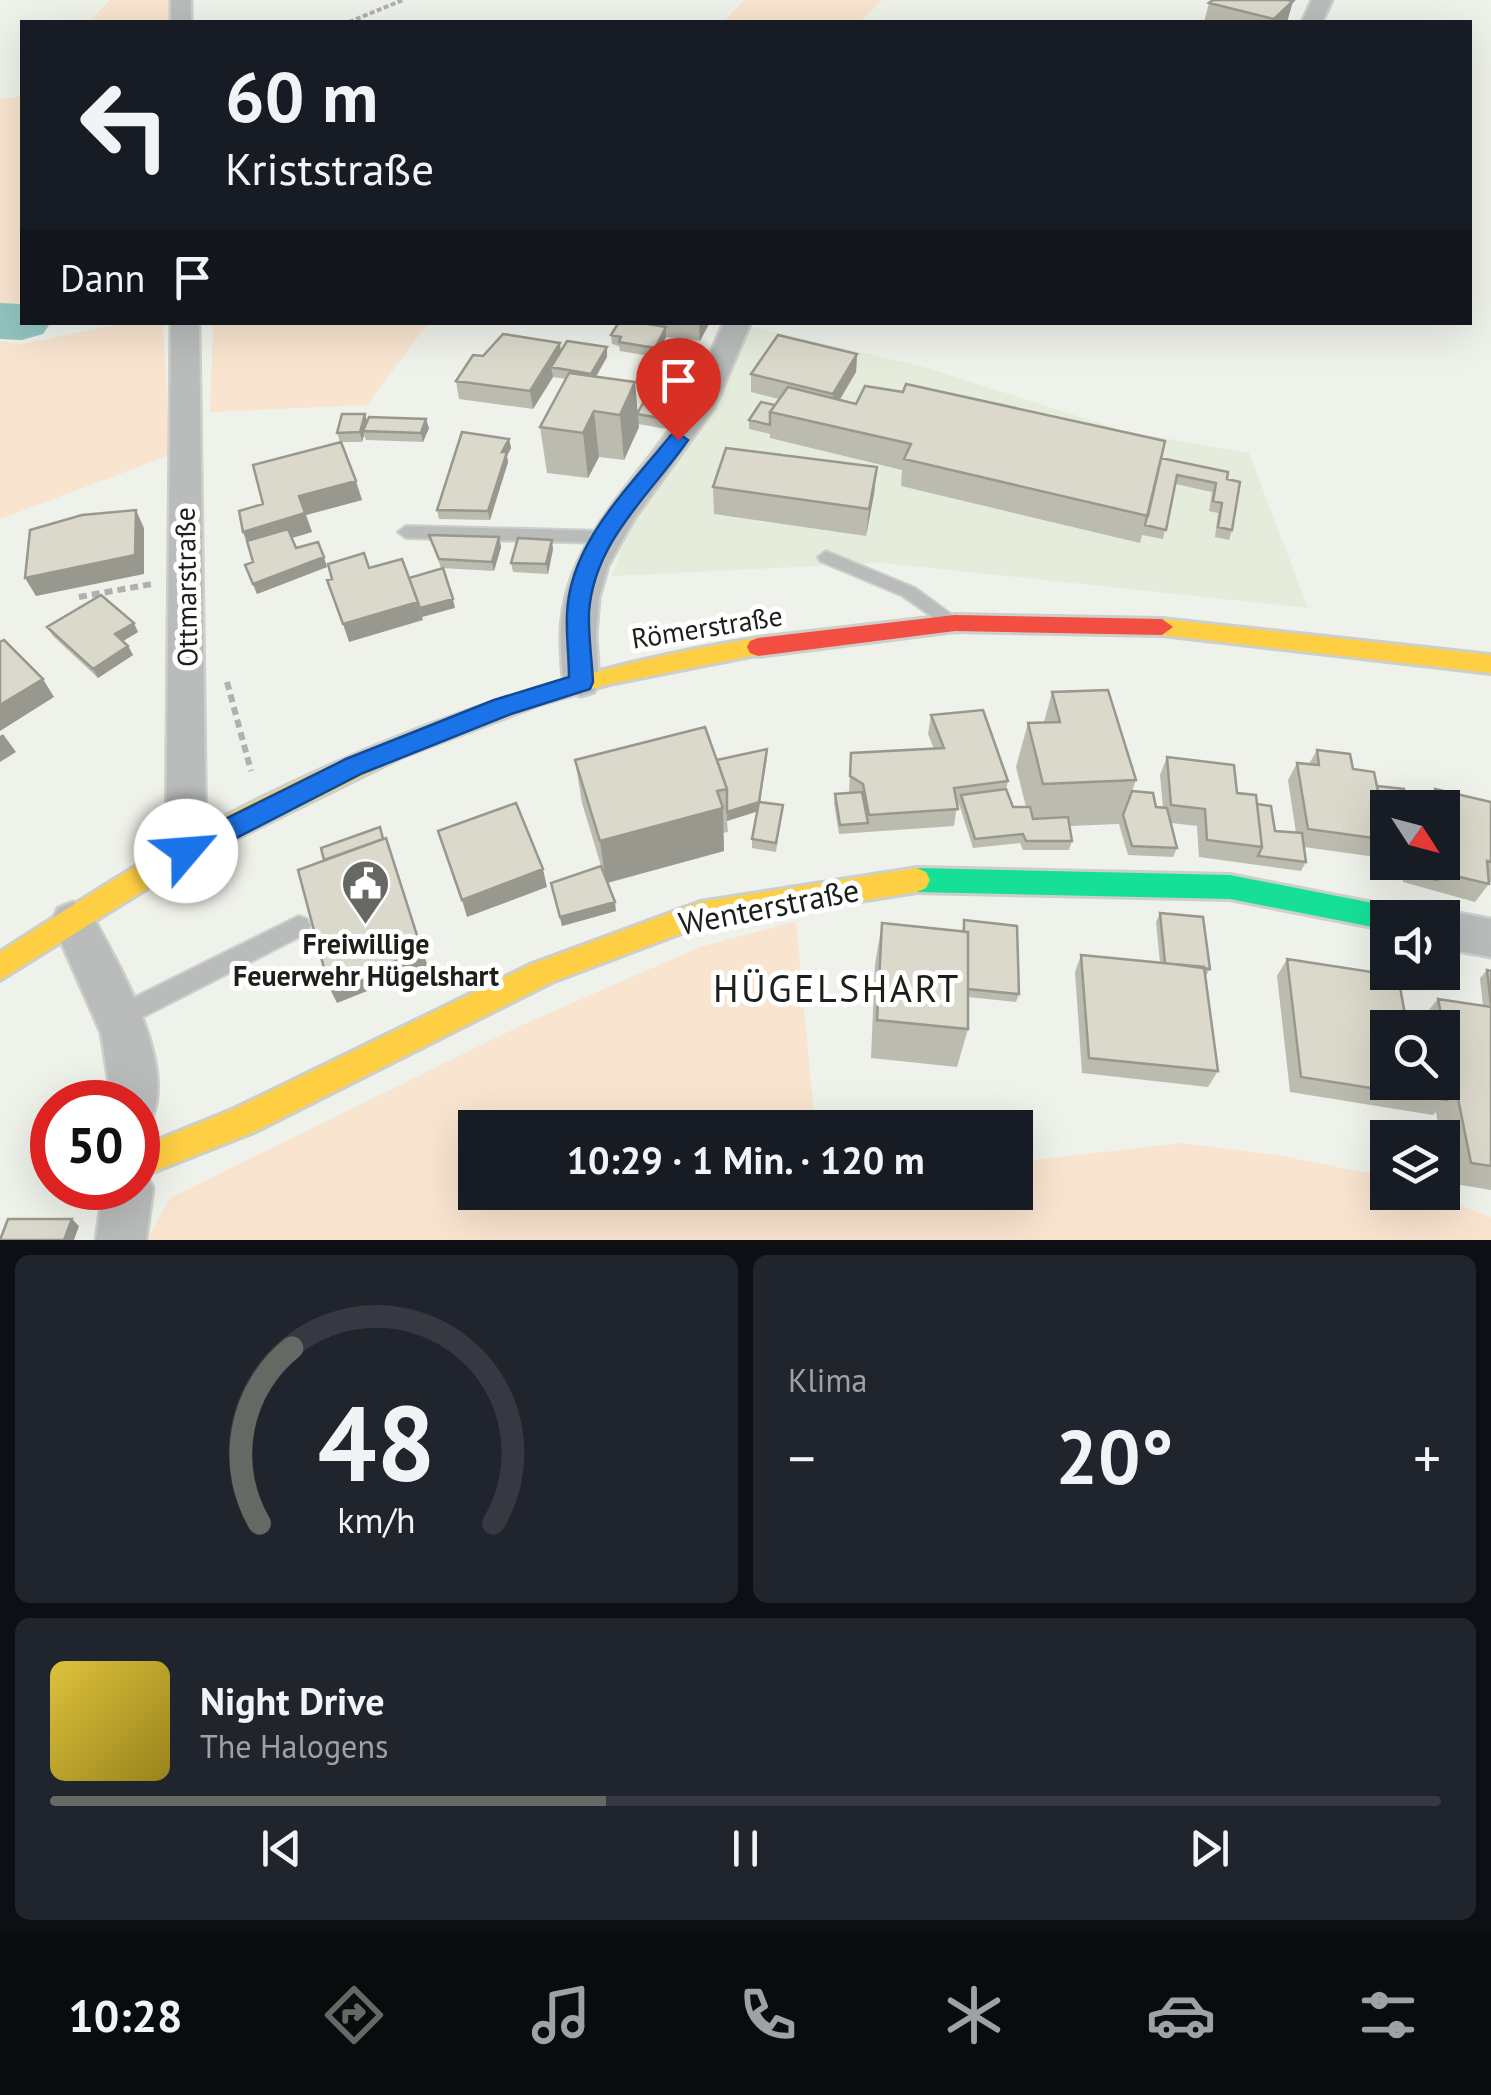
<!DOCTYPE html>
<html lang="de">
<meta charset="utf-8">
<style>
body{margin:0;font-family:"PT Sans",sans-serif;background:#20242c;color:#f1f3f6;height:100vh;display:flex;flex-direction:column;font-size:38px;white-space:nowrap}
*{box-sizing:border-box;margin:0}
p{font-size:32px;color:#9ea1a6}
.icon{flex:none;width:55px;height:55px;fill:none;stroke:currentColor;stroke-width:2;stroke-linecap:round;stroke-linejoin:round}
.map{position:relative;height:1240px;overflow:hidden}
.side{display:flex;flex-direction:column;gap:15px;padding:15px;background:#0d0f14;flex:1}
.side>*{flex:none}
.guide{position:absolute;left:20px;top:20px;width:1452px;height:305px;border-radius:0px;box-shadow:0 10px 40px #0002;background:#171b24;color:#f1f3f6;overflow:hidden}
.needle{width:65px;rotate:126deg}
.buttons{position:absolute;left:1370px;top:790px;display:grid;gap:20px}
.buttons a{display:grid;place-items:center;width:90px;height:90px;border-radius:0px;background:#171b24;box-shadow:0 10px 40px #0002;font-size:50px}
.speed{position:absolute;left:30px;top:1080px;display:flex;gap:20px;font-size:50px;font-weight:700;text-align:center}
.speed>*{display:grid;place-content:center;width:130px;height:130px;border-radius:50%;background:#171b24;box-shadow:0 10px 40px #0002;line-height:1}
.speed .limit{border:15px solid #d22;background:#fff;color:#111}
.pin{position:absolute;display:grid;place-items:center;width:85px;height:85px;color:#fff;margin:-102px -42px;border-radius:50% 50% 50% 0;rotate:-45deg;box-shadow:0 0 10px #0007}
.pin .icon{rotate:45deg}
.me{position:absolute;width:110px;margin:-55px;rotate:63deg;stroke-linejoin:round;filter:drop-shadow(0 0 8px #0008)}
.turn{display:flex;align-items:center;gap:35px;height:210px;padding:0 40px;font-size:45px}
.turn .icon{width:130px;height:130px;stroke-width:2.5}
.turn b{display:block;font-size:70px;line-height:85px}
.then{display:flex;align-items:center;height:95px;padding:0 40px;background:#0003;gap:20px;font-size:38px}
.big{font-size:75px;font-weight:700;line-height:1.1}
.side .tile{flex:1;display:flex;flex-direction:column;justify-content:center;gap:15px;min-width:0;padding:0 35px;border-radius:15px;background:#20242c}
.side .dial{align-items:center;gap:0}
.dial svg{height:260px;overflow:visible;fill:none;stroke:#363941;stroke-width:7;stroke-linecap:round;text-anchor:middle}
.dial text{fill:#f1f3f6;stroke:none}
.song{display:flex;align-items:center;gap:30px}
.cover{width:120px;height:120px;border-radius:15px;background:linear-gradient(135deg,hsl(50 70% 55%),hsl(50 70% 35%))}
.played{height:10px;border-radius:5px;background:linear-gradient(90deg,#666963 40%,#363941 40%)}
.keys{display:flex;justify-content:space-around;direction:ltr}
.heat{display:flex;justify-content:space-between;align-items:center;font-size:55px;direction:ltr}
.side .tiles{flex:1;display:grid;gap:15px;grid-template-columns:1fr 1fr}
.tile:last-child{grid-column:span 2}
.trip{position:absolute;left:458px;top:1110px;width:575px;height:100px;border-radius:0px;background:#171b24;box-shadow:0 10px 40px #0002;font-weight:700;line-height:100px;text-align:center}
.tabs{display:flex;height:160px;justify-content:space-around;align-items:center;background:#090b0e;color:#9ea1a6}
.tabs .icon{width:70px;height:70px}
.tabs .selected{color:#666963}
.tabs b{font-size:45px;color:#f1f3f6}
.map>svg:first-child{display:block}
.built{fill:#e5ecdc}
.green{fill:#f8e4cf}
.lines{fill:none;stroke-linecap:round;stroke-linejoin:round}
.river{fill:#93c4c0;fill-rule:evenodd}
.lane-casing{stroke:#cdcfca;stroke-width:4}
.street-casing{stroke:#cdcfca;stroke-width:5}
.fast-casing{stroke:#cdcfca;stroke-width:6}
.slow-casing{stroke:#cdcfca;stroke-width:6}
.jam-casing{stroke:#cdcfca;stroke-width:6}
.path-far1{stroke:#afb1ae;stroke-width:4;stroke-dasharray:5 2.5;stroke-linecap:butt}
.path{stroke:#afb1ae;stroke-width:6;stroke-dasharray:8 5;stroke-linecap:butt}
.lane{fill:#b9bcba;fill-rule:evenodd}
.street{fill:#b9bcba;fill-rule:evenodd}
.fast{fill:#16e098;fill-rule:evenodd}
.slow{fill:#ffcf43;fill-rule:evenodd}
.jam{fill:#f24e42;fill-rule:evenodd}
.wall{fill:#bcbbaf;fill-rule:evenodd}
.shaded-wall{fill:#99988e}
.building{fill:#dbd9cb;stroke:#99988e;stroke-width:2.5}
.route{fill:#1a73e8;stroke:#114b97;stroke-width:2.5}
.labels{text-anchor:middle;stroke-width:10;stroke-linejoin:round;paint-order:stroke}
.street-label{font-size:28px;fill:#1d1f1a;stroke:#fff}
.poi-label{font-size:28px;font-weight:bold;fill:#1d1f1a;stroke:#fff}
.near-street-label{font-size:32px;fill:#1d1f1a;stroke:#fff}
.near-quarter-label{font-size:38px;letter-spacing:2.5px;fill:#1d1f1a;stroke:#fff}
</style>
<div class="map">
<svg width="1491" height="1240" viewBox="0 0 1491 1240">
<rect width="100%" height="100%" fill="#eff2ea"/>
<!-- built -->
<path class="built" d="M749 326 924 367 1124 431 1249 453 1308 608 883 563 612 576 629 528 697 432Z"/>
<!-- green -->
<path class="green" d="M110 0H172L171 22H89Z
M745 0H882L860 22H723Z
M22 93V308L0 309V99L18 97Z
M125 323H163L170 455 0 519V341L21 344Z
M213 323V322L428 323 367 405 210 412Z
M796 921 815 1127 475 1128V1192H1015V1162L1181 1143 1277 1155 1387 1177 1388 1192 1428 1193 1491 1217V1240H147L170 1198 522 1025 700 947Z"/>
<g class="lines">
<!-- river -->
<path class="river" d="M0 303 22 304V322H51L43 334 22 340 0 339Z"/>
<defs>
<path id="lane" d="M406 526 602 531 610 537 602 543 406 538 398 532Z
M826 551 915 588 959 620 956 625H944L903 596 820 561 818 557Z
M299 916 307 919 310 926 307 933 125 1026 117 1029 109 1026 106 1018 109 1010Z"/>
<path id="street" d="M171 0H191V22H171Z
M1312 0H1332L1322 22H1302Z
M171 322H199L206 851 200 863 186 868 172 863 166 851Z
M724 322H751L714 408 634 519 608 566 599 598 596 636 599 682 594 692 581 696 568 692C561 678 562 663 561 647 556 549 632 489 681 413 699 385 710 353 724 322Z
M73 902 88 908C116 960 176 1060 152 1118L138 1124V1102H112L101 1033 52 921 58 908Z
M1442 910 1491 919V957L1442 948V918H1426Z
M138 1167 145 1171 153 1188 146 1240H96L103 1188H138Z"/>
<path id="fast" d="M917 868 1230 875 1388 906 1398 909 1401 918H1388V930L1230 899 917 892 908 888 904 880 908 872Z"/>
<path id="slow" d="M1162 619 1491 655V673L1162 635 1151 627Z
M758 638 766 641 769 647 766 653 609 684 540 704 401 757 196 858 0 980V952C58 915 115 877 174 844 357 742 552 670 758 638Z
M917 868 926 872 930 880 926 888 917 892 700 926 552 982 254 1132 138 1178V1148L234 1109 532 964 700 902Z"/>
<path id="jam" d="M955 615 1162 619 1173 627 1162 635 955 631 758 656 750 653 747 647 750 641 758 638Z"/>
</defs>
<!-- lane casing -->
<use href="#lane" class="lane-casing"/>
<!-- street casing -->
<use href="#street" class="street-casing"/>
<!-- fast casing -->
<use href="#fast" class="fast-casing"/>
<!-- slow casing -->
<use href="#slow" class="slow-casing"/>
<!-- jam casing -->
<use href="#jam" class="jam-casing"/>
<!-- path-far1 -->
<path class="path-far1" d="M349 22 403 0"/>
<!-- path -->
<path class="path" d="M79 597 152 584
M227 682 251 771"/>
<!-- lane -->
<use href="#lane" class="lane"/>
<!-- street -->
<use href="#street" class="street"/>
<!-- fast -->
<use href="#fast" class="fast"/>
<!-- slow -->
<use href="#slow" class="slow"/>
<!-- jam -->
<use href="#jam" class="jam"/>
</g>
<!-- wall -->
<path class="wall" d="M1213 0H1293V1L1287 22H1204L1209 3Z
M619 322H710L700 341 666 337 655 357 620 351 619 346 612 344 611 335Z
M561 352 607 357 596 377 637 413 686 381 687 391 667 429 638 424 639 427 624 460 599 457 588 478 547 473 540 427 566 379 553 377 533 409 459 399 456 381 483 356Z
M857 354 856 372 840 400 1161 458 1227 479 1232 530 1229 540 1215 537 1218 513 1209 511 1212 492 1175 484 1163 539 1142 535 1140 543 901 486 902 470 770 438V434L749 429V420L775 405 779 399 751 392V374Z
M365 414 367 421 429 428 423 442 366 440 364 435 362 442H341L362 500 306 515 312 532 292 538 296 548 327 567 257 594 245 565 253 562 243 532 263 504 340 442 337 433Z
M509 439 511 448 507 456 508 462 490 520 439 519 437 510Z
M877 467 874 494 866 536 714 514 713 487Z
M429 535 499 537 501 547 494 571 441 568Z
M553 549 548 574 513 572 511 563Z
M47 627 138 632 123 641 128 646 133 655 98 678 53 636Z
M1052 692 1136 780 1132 791 1156 807 1163 808 1160 775 1167 757 1257 804 1275 831 1296 833 1288 780 1297 763 1309 764 1317 750 1353 769 1377 786 1388 808V843H1386L1376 857 1304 847 1306 862 1301 871 1199 857 1197 826 1171 823 1177 848 1173 857 1128 855 1119 824 1070 826 1072 841 1069 850H1023L1020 843 973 848 959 804 957 805 954 826 839 834 834 803 835 794 849 793 851 753 934 749 928 734 931 715 1008 781 1006 790 1013 807H1026L1016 767 1028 723 1044 722Z
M767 758 760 802 783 805 776 852 752 848V839L757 811 727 821 728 832 723 833 724 851 608 883 616 911 562 926 551 883 601 866 582 803 575 760Z
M1435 789 1491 802V882H1489V884L1475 902 1403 882 1402 862H1442V808H1424Z
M1160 913 1210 969 1205 977 1218 1071 1208 1087 1082 1073 1075 972 1081 955 1160 963 1156 922Z
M964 920 1019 994 1016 1002 968 997V1029L957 1067 871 1058 875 964 882 923 962 931Z
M1287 959 1406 1020 1419 1022 1438 999 1483 1006 1480 978 1487 970 1491 971V1190L1449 1183 1442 1149V1138H1440L1436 1112 1433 1115 1290 1092 1277 976ZM1388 1028H1442V1082Z"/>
<!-- shaded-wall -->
<path class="shaded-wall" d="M1290 0 1293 1 1287 22H1273L1274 19Z
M700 322H710L700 341 699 323Z
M666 327V337L655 357V348Z
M560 343 562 361 551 367 553 377 533 409 530 391Z
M607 347V357L592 383 591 374Z
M857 354 856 372 832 412 833 394Z
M686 381 687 391 667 429 666 419Z
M635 382 639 427 624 460 620 415Z
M594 411 599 457 588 478 583 433Z
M365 414 368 424 363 431 364 435 362 442 360 432Z
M426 419 429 428 423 442 421 433Z
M509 439 511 448 507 456 508 462 490 520 488 511 502 452Z
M877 467 874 494 866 536 869 509Z
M356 481 362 500 306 515 312 532 251 550 243 532 299 496Z
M136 510 144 528V574L36 596 25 578Z
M499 537 501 547 494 571 492 562Z
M552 540 553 549 548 574 546 564Z
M324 557 327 567 257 594 253 584Z
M453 599 455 608 422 617 420 608Z
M418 602 423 620 349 642 343 624Z
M134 623 138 632 120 643 115 634Z
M128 646 133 655 98 678 93 669Z
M43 679 54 697 0 731V705Z
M3 734 16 752 0 762V736Z
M759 802V811L727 821V812Z
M723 808 724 851 606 883 600 841Z
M386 838 428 967 337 1003 329 987Z
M543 869 547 887 467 917 462 900Z
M615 902 616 911 562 926 560 917Z
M72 1219 79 1226 74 1240H64Z"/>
<!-- building -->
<path class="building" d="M1213 0H1287L1293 1 1274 19 1209 3Z
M619 322H635L666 327 655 348 619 342 621 337 611 335Z
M503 334 560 343 530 391 456 381 473 355 483 356Z
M778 335 857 354 833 394 751 374Z
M567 341 607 347 591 374 551 367Z
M569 373 635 382 620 415 594 411 583 433 540 427Z
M658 376 686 381 666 419 637 414Z
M906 384 1165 441 1148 516 904 459 911 444 770 412 788 387 856 404 865 386 903 392Z
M761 402 775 405 770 412V425L749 420Z
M342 414H365L360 432 337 433Z
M369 417 426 419 421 433 363 431Z
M462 432 509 439 502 452H507L488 511 437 510Z
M341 442 356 481 299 496 305 513 243 532 239 511 263 504 253 465Z
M726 448 877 467 869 509 713 487Z
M1161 458 1228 472 1227 479 1240 482 1232 530 1218 527 1222 503 1213 501 1216 483 1177 475 1166 530 1145 525Z
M136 510 135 555 25 578 30 530 82 515Z
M288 529 296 548 318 542 324 557 253 584 245 565 253 562 247 541Z
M429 535 499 537 492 562 439 559Z
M518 538 552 540 546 564 511 563Z
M364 553 369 568 402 559 418 602 343 624 327 580 332 579 328 564Z
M443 568 453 599 420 608 409 578Z
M101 595 134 623 115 634 128 646 93 669 47 627Z
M4 640 43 679 0 705V642Z
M1108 690 1136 780 1043 784 1028 723 1060 722 1052 692Z
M983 710 1008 781 954 788 958 809 869 815 863 784 850 776 851 753 944 748 931 715Z
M705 727 727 789 717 791 723 808 600 841 575 760Z
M767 749 759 802 783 805 776 843 752 839 759 802 727 812V789L717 760Z
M1317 750 1350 754 1353 769 1374 772 1388 840 1308 829 1297 763 1319 765Z
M1167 757 1234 765 1237 793 1256 795 1262 847 1207 840 1205 809 1171 805Z
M1377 786 1404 789 1405 808H1388V833Z
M1006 789 1013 807H1030L1033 819 1068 817 1072 841H1026L1023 834 975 839 961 795Z
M1435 789 1491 802V862L1487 861 1489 884 1443 873 1442 808H1437Z
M1132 791 1153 793 1156 807 1167 808 1177 848 1132 846 1123 815Z
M862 792 868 823 840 825 835 794Z
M516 803 543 869 462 900 438 831Z
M1257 804 1271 806 1275 831 1302 833 1306 862 1258 856 1262 847Z
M380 827 383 839 324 860 321 848Z
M386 838 422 951 329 987 298 870Z
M1409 862H1435L1437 880 1409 874Z
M601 866 615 902 560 917 551 883Z
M1160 913 1203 917 1210 969 1165 963Z
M964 920 1017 926 1019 994 968 989V932H964Z
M882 923 968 932V1029L877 1020Z
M1081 955 1204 967 1218 1071 1089 1058Z
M1287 959 1398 976 1406 1020 1432 1024 1433 1028H1388V1082H1442V1076L1447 1100 1301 1077Z
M1487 970 1491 971V1005Z
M1438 999 1491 1007V1166L1471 1163Z
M8 1219H72L64 1240H0Z"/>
<!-- route -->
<path class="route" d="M678 433 688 440C650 495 594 541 589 612 588 635 592 660 593 682L590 689 511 714 363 773 195 859 186 863 177 859 173 851 177 843 346 759 494 700 569 677C569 656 566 635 567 614 570 542 629 488 671 435Z"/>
<!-- icons -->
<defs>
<symbol id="civic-pin" viewBox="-11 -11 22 30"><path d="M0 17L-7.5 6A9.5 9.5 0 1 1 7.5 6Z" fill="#666963" stroke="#fff"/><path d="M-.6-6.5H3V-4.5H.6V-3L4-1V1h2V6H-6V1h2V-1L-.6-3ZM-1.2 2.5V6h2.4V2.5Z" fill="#fff"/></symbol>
</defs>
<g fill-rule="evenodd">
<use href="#civic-pin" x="338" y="856" width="55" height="75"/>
</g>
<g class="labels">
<!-- street labels -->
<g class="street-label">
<text transform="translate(186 587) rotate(-91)" y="10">Ottmarstraße</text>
<text transform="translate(707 627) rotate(-9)" y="10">Römerstraße</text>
</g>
<!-- poi labels -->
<g class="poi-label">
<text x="366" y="954">Freiwillige<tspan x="366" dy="32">Feuerwehr Hügelshart</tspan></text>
</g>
<!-- near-street labels -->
<g class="near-street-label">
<text transform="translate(769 907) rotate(-11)" y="11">Wenterstraße</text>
</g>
<!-- near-quarter labels -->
<g class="near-quarter-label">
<text x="837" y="1002">HÜGELSHART</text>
</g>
</g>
</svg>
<div class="buttons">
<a><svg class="needle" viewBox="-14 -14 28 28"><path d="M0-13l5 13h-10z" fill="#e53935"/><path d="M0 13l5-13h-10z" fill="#9ea1a6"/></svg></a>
<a><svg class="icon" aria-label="sound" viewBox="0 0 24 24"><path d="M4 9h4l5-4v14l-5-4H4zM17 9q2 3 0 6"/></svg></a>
<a><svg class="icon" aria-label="search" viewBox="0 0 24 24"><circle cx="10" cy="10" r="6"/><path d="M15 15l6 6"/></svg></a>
<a><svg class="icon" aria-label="layers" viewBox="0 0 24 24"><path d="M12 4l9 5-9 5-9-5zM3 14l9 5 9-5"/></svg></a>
</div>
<div class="speed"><div class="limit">50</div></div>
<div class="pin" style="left:678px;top:440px;background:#d93025"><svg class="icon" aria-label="arrive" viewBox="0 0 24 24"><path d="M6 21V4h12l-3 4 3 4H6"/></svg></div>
<svg class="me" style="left:186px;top:851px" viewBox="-20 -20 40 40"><circle r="19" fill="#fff"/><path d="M0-13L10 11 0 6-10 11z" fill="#1a73e8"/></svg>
<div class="trip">10:29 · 1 Min. · 120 m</div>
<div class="guide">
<div class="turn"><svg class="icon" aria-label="left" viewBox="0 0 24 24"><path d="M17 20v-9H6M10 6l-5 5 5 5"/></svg><div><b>60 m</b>Kriststraße</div></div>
<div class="then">Dann<svg class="icon" aria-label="arrive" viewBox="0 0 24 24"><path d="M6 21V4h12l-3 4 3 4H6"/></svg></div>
</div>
</div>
<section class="side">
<div class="tiles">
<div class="tile dial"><svg viewBox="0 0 100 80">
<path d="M14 69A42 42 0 1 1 86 69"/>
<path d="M14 69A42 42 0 0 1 24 15" stroke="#666963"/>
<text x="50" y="56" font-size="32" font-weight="700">48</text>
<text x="50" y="72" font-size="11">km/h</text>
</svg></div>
<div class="tile"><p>Klima</p>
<div class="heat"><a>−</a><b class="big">20°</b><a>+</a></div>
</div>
<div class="tile">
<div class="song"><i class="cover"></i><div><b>Night Drive</b><p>The Halogens</p></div></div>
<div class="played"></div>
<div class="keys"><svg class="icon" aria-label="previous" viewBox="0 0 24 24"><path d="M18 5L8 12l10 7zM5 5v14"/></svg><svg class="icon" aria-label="pause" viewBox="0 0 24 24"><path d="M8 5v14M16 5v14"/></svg><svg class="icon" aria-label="next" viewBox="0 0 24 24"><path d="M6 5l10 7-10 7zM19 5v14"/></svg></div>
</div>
</div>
</section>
<nav class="tabs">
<b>10:28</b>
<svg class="icon selected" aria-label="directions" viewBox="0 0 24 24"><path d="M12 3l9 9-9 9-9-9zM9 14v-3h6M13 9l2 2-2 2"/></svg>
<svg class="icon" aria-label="music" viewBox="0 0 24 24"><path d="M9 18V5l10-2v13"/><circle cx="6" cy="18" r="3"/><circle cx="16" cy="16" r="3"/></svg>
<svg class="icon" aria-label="phone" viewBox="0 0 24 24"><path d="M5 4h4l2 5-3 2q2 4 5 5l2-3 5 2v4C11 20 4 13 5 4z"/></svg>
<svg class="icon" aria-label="climate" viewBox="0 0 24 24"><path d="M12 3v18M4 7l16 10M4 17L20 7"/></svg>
<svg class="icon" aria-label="car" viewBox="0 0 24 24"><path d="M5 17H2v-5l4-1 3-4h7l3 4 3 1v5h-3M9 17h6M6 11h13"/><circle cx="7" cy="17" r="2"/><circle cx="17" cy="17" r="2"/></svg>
<svg class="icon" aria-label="filters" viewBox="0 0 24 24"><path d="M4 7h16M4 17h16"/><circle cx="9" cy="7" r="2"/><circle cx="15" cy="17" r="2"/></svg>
</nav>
